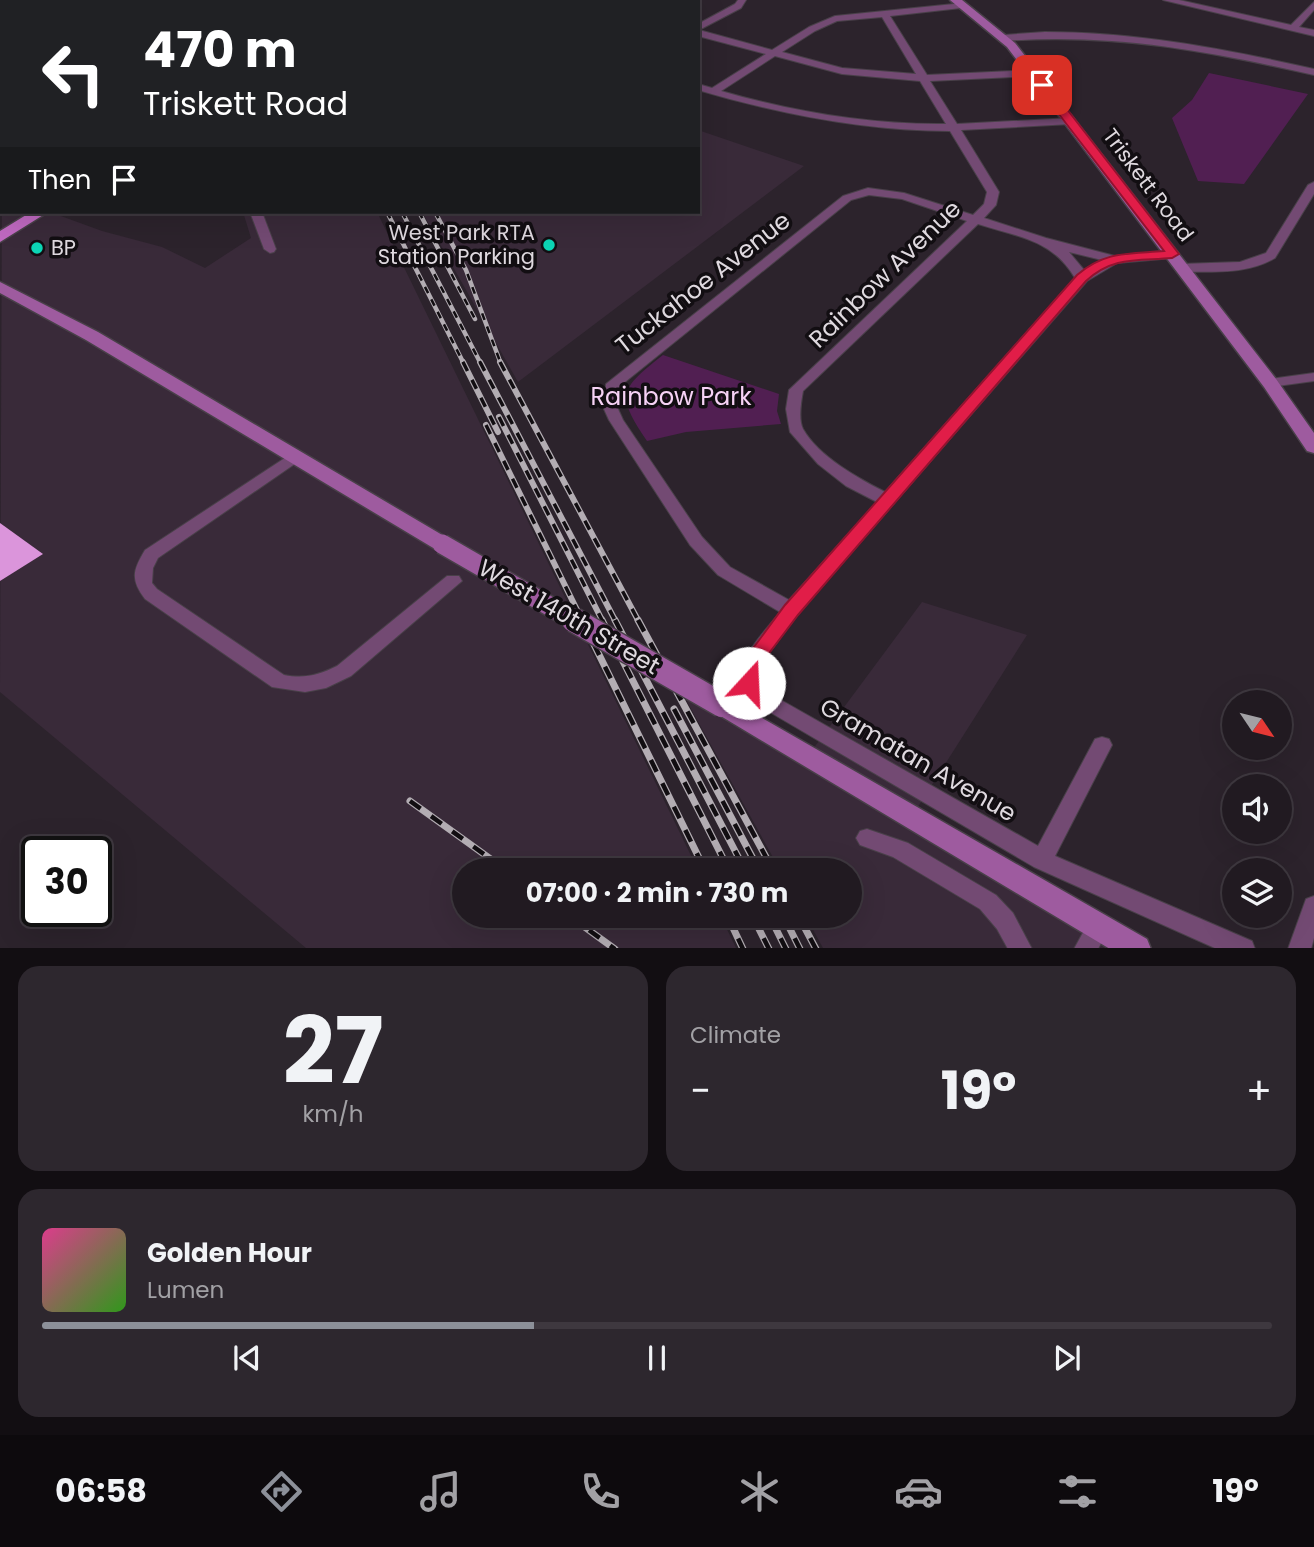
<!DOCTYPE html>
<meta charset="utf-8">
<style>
body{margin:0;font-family:Poppins,sans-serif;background:#2d272e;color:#f1f3f6;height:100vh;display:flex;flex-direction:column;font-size:26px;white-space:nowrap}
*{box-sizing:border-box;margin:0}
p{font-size:23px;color:#a2a1a5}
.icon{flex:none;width:38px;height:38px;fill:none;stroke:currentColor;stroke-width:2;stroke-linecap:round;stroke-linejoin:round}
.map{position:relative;height:948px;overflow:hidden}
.panel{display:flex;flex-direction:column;gap:18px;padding:18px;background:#120e12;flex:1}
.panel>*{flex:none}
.hud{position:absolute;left:0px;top:0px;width:700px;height:214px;box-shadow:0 7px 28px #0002,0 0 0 2px #3e383f;background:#202124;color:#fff;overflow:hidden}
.needle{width:46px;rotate:125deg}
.controls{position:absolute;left:1222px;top:690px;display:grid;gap:14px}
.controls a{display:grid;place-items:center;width:70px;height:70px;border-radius:50%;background:#211a21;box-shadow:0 7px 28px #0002,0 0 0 2px #3e383f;font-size:35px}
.speed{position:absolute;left:21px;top:836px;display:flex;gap:14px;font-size:35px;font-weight:700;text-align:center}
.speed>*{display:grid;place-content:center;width:91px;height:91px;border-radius:50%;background:#211a21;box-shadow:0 7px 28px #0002,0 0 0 2px #3e383f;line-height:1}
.speed .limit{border:4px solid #111;border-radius:10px;background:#fff;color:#111}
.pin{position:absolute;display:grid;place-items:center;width:60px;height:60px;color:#fff;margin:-30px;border-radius:14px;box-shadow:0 4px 10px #0006}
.me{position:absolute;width:77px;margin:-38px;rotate:20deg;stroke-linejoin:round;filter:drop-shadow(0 0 5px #0008)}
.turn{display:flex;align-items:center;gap:24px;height:147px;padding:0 28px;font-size:32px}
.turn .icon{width:91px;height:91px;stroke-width:2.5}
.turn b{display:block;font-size:49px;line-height:60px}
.then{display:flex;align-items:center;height:66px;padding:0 28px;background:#0003;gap:14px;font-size:26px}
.big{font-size:52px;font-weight:700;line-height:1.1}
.panel .widget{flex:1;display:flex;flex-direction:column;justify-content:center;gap:10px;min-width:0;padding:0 24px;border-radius:21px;background:#2d272e}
.panel .dial{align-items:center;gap:0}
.dial b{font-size:91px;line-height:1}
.song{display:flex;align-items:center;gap:21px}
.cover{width:84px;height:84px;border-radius:10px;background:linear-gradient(135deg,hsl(330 70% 55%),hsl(110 70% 35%))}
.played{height:7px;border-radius:4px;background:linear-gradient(90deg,#8c9099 40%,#3e383f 40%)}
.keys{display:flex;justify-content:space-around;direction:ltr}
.heat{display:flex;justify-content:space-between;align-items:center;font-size:38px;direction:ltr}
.panel .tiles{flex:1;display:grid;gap:18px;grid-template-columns:1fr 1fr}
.widget:last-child{grid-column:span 2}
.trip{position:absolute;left:452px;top:858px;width:410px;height:70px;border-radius:35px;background:#211a21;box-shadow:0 7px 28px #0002,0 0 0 2px #3e383f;font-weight:700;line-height:70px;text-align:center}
.tabs{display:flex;height:112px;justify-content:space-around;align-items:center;background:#0d0a0d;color:#a2a1a5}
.tabs .icon{width:49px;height:49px}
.tabs .active{color:#8c9099}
.tabs b{font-size:32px;color:#f1f3f6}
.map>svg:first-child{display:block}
.built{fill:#392a39}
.green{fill:#511f52}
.building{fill:#db95db}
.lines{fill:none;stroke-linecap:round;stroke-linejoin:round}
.minor-casing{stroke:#494049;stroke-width:2}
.secondary-casing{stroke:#494049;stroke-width:3}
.primary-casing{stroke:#494049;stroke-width:3}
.minor{fill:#734a73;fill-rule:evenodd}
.secondary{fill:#9e5b9f;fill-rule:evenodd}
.primary{fill:#bf69c0;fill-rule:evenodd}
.rail-far2-casing{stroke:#b3adb3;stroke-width:4.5}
.rail-far1-casing{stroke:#b3adb3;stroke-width:6}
.rail-casing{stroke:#b3adb3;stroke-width:7}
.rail-far2{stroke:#120e12;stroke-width:2.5;stroke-dasharray:7;stroke-linecap:butt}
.rail-far1{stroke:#120e12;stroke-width:3.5;stroke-dasharray:10;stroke-linecap:butt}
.rail{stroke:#120e12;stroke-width:4.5;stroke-dasharray:13;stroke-linecap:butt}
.secondary-bridge-far1-casing{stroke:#494049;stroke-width:22;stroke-linecap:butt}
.secondary-bridge-casing{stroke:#494049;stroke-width:27;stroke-linecap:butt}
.secondary-bridge-far1{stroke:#9e5b9f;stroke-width:19}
.secondary-bridge{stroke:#9e5b9f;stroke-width:24}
.route{fill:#e11d48;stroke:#92132f;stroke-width:2}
.poi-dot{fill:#0cd5b5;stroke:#120e12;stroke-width:2.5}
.labels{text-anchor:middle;stroke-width:7;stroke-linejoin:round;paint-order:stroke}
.far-street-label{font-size:21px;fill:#dfd9df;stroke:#120e12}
.far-poi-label{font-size:21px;fill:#dfd9df;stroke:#120e12;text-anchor:end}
.street-label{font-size:24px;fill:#dfd9df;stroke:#120e12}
.park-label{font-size:24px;fill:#f6d2f5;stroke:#120e12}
</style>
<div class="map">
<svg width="1314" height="949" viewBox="0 0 1314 949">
<rect width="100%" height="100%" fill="#2c232c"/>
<!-- built -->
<path class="built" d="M0 0H269L270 2H2L0 34Z
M698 130 804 166 518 382 422 212H698Z
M2 184V212H63L58 215 102 231 162 247 205 268 251 238 243 212H377L698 870H464V915H720L736 948H306L0 692Z
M922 602 1027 635 909 821 1124 948H823L805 915H849V870H780L669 669 813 749Z"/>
<!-- green -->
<path class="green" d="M1209 73 1308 94 1244 184 1198 181 1172 118 1192 100Z
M663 355 779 394 777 411 781 424 686 432 647 441C615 394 620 389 663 355Z"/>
<!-- building -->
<path class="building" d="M0 523 43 554 0 581Z"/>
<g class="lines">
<defs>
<path id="minor" d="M15 0H27L28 2H16Z
M519 0H529L518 2Z
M583 0H596L597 2H584Z
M738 0H746L741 8 699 30 772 50 809 27 835 16 964 3 965 5 961 8 890 16 927 75 1033 70 1038 73 1033 76 930 81 957 124 1071 118 1076 121 1071 124 961 130 999 192 996 205 984 218 1046 238 1115 256 1173 250 1179 254 1173 258 1117 263 1087 281 797 615 758 668V682L765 691 1038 846 1095 739 1102 737 1109 739 1112 745 1055 856 1252 941 1255 949H1217L1034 867 751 701C748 696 741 689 740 683 735 661 767 629 780 612L718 575 690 545 609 420 604 409 606 384 843 196 868 188 904 193 973 215 984 204 987 192 950 131C865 131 779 114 698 90V84L712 88 766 54 698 36V24L735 4ZM882 17 916 74 842 68 782 52 815 31 837 21ZM775 56 842 74 920 81 946 124C871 125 794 112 721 91ZM869 195 902 199 967 221 789 390 786 409 790 432 818 464 846 486 877 502 789 600 730 567 702 537 623 420 618 409 620 386 851 200ZM978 224C1018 237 1052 239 1075 278L885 492C858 478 819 457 803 429 798 419 801 402 803 391ZM1069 252 1102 260 1084 270Z
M1163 0H1179L1291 25 1314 2V10L1299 27 1314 30V36Z
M0 10H2V16H0Z
M1045 32C1137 32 1225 49 1314 69V75C1207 51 1114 33 1004 41L999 38 1004 35Z
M0 50 2 51V57L0 56Z
M2 74V81H0V75Z
M0 134H2L0 141Z
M1314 182V194L1275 258C1247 275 1213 271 1181 272L1175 268 1181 264 1240 262 1266 253 1308 185Z
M250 212H262L276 249 274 252 270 253 264 249Z
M1314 373V381L1270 387 1263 383 1270 379Z
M294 452 302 457 299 461 158 558 153 568 152 583 157 589 284 675C304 679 319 675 337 666L447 576H459L462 581 351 676 326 688 305 692 272 687 145 599C130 579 133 570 145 550Z
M867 829 908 843 996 895 1013 913 1032 949H1008L997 929 980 909 893 857 860 845 856 838 860 831Z
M1314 896V938L1311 949H1288L1306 899Z
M1099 915 1107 918 1110 926 1098 949H1074L1091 918Z"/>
<path id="secondary" d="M950 0H962L1015 43 1276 379 1314 433V453L1307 451 1264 387 1007 47Z
M0 282 98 332 449 539 452 544 449 549 442 551 435 549 86 340 0 293Z
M722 695 1147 939 1151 949H1110L714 712 710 705 714 698Z"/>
<path id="primary" d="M360 0H371L359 2Z
M31 212H48L0 242V231Z"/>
</defs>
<!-- minor casing -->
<use href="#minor" class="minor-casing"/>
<!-- secondary casing -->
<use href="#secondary" class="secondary-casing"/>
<!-- primary casing -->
<use href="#primary" class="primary-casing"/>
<!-- minor -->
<use href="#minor" class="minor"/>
<!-- secondary -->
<use href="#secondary" class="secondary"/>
<!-- primary -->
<use href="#primary" class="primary"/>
<defs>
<path id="rail-far2" d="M387 212 464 364
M402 212 481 364
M419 212 475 319
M435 212 466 270 501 364"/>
<path id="rail-far1" d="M463 362 498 432
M480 362 616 622
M500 362 639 622
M499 417 603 622
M486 425 583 622"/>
<path id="rail" d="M582 620 705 870
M602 620 729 870
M615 620 745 870
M638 620 773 870
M674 709 759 870
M410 801 506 870
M568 915 615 949
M727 915 743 949
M752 915 769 949
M769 915 786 949
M783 915 800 949
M798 915 816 949"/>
</defs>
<!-- rail-far2 casing -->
<use href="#rail-far2" class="rail-far2-casing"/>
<!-- rail-far1 casing -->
<use href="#rail-far1" class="rail-far1-casing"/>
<!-- rail casing -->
<use href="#rail" class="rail-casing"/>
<!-- rail-far2 -->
<use href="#rail-far2" class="rail-far2"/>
<!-- rail-far1 -->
<use href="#rail-far1" class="rail-far1"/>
<!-- rail -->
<use href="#rail" class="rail"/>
<defs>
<path id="secondary-bridge-far1" d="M442 544 577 622"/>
<path id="secondary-bridge" d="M574 620 722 705"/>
</defs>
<!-- secondary-bridge-far1 casing -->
<use href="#secondary-bridge-far1" class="secondary-bridge-far1-casing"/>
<!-- secondary-bridge casing -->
<use href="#secondary-bridge" class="secondary-bridge-casing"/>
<!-- secondary-bridge-far1 -->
<use href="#secondary-bridge-far1" class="secondary-bridge-far1"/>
<!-- secondary-bridge -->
<use href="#secondary-bridge" class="secondary-bridge"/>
</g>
<!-- route -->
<path class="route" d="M1038 82H1046L1179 254 1172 258C1138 261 1113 256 1086 281L798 615 758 668 756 688 749 690 742 688 739 683V667L785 605 1077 275C1105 251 1128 254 1164 251L1038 87Z"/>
<!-- markers -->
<g class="poi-dot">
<circle cx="549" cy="245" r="7"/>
<circle cx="37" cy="248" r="7"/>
</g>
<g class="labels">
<!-- far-street labels -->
<g class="far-street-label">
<text transform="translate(1148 185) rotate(53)" y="7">Triskett Road</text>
</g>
<!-- far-poi labels -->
<g class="far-poi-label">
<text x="535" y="240">West Park RTA<tspan x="535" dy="24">Station Parking</tspan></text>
<text x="51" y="255" text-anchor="start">BP</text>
</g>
<!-- street labels -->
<g class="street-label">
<text transform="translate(885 274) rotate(-44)" y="8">Rainbow Avenue</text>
<text transform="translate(703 283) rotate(-38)" y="8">Tuckahoe Avenue</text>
<text transform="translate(569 617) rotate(30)" y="8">West 140th Street</text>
<text transform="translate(918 760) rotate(30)" y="8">Gramatan Avenue</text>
</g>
<!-- park labels -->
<g class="park-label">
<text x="671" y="405">Rainbow Park</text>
</g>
</g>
</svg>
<div class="controls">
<a><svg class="needle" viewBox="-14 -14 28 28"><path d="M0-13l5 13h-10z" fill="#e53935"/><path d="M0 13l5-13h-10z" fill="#a2a1a5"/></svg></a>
<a><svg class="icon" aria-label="sound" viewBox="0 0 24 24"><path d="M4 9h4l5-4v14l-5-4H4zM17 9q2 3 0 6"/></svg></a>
<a><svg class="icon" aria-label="layers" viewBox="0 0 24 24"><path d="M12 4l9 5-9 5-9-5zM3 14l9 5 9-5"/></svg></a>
</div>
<div class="speed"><div class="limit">30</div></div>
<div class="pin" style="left:1042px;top:85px;background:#d93025"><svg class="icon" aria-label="arrive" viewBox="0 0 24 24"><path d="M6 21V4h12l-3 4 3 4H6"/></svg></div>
<svg class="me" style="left:749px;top:683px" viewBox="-20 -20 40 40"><circle r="19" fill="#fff"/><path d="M0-13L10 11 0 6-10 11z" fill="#e11d48"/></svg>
<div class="trip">07:00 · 2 min · 730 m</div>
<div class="hud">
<div class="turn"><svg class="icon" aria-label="left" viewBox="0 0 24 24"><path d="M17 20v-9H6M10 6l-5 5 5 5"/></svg><div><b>470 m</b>Triskett Road</div></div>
<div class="then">Then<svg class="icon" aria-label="arrive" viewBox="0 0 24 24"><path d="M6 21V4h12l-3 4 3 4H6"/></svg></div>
</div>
</div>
<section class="panel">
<div class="tiles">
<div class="widget dial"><b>27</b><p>km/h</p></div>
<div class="widget"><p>Climate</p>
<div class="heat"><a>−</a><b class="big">19°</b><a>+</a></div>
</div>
<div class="widget">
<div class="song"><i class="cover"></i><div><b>Golden Hour</b><p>Lumen</p></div></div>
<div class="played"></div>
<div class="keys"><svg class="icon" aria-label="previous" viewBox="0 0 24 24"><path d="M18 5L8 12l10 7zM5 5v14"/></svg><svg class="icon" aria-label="pause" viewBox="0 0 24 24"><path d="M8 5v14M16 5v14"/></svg><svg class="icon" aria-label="next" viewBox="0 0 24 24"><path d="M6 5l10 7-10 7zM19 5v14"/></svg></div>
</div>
</div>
</section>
<nav class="tabs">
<b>06:58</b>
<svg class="icon active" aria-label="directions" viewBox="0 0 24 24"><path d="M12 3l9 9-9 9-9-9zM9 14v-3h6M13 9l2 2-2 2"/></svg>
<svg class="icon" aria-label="music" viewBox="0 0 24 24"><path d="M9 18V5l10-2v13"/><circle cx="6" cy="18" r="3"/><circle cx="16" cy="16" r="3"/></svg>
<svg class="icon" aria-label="phone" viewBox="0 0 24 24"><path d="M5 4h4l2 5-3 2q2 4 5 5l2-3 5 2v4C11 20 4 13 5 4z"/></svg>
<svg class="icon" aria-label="climate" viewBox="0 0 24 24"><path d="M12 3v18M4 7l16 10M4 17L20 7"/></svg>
<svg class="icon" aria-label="car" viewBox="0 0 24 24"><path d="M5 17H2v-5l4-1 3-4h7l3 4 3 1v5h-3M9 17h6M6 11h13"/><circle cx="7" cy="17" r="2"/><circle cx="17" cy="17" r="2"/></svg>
<svg class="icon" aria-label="filters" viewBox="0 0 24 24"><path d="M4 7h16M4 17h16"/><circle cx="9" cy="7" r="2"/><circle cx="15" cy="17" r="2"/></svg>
<b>19°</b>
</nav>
